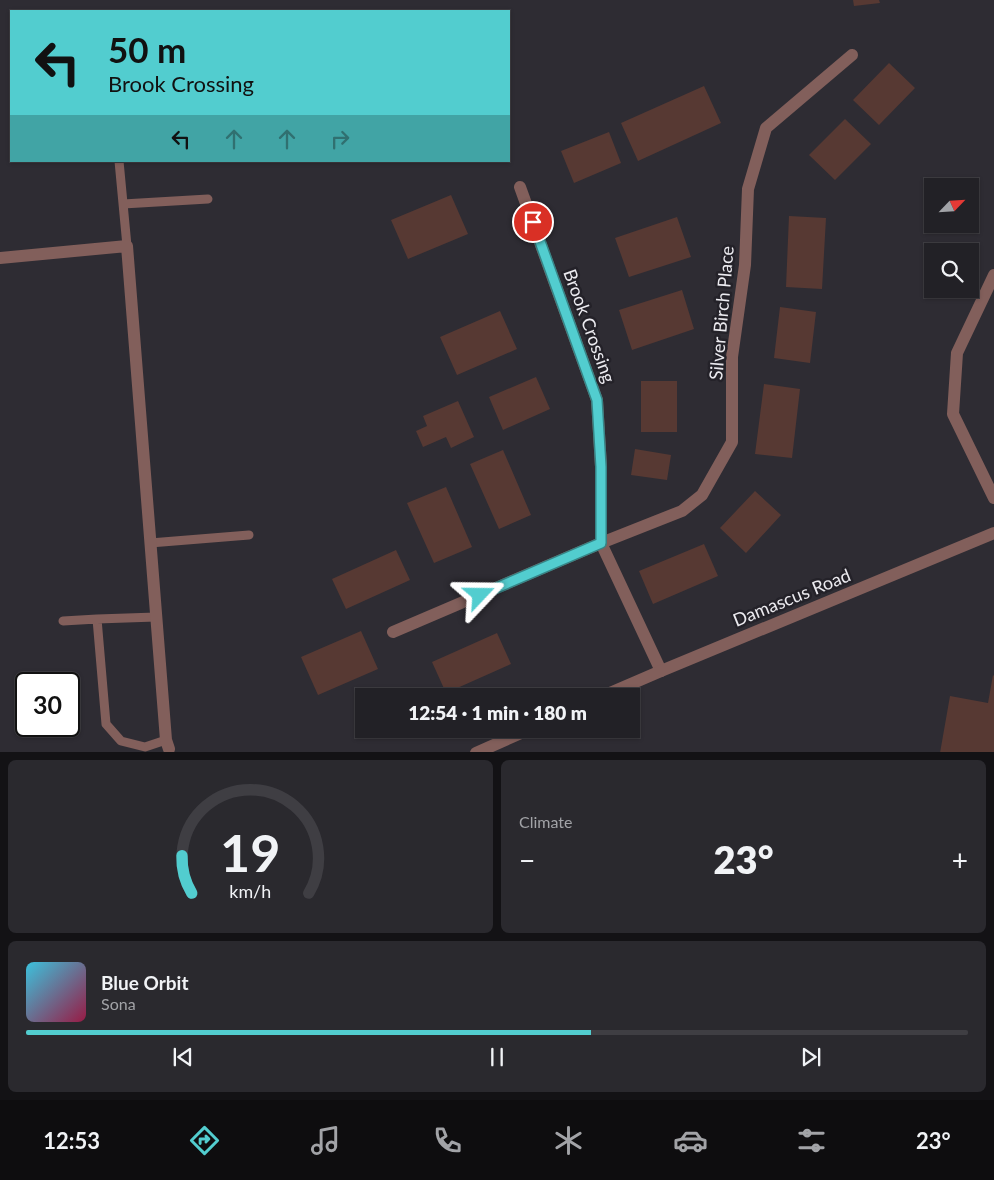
<!DOCTYPE html>
<meta charset="utf-8">
<style>
body{margin:0;font-family:Lato,sans-serif;background:#2a292e;color:#f1f3f6;height:100vh;display:flex;flex-direction:column;font-size:19px;white-space:nowrap}
*{box-sizing:border-box;margin:0}
p{font-size:16px;color:#a2a3a7}
.icon{flex:none;width:28px;height:28px;fill:none;stroke:currentColor;stroke-width:2;stroke-linecap:round;stroke-linejoin:round}
.map{position:relative;height:752px;overflow:hidden}
.panel{display:flex;flex-direction:column;gap:8px;padding:8px;background:#131215;flex:1}
.panel>*{flex:none}
.guide{position:absolute;left:10px;top:10px;width:500px;height:152px;border-radius:0px;box-shadow:0 1px 4px #0004,0 0 0 1px #3f3e43;background:#52cdcf;color:#111;overflow:hidden}
.needle{width:32px;rotate:65deg}
.controls{position:absolute;left:924px;top:178px;display:grid;gap:10px}
.controls a{display:grid;place-items:center;width:55px;height:55px;border-radius:0px;background:#222126;box-shadow:0 1px 4px #0004,0 0 0 1px #3f3e43;font-size:25px}
.speed{position:absolute;left:15px;top:672px;display:flex;gap:10px;font-size:25px;font-weight:700;text-align:center}
.speed>*{display:grid;place-content:center;width:65px;height:65px;border-radius:50%;background:#222126;box-shadow:0 1px 4px #0004,0 0 0 1px #3f3e43;line-height:1}
.speed .limit{border:2px solid #111;border-radius:8px;background:#fff;color:#111}
.pin{position:absolute;display:grid;place-items:center;width:42px;height:42px;color:#fff;margin:-21px;border:2px solid #fff;border-radius:50%;box-shadow:0 1px 5px #0007}
.me{position:absolute;width:55px;margin:-28px;rotate:67deg;stroke-linejoin:round;filter:drop-shadow(0 0 4px #0008)}
.turn{display:flex;align-items:center;gap:18px;height:105px;padding:0 15px;font-size:22px}
.turn .icon{width:65px;height:65px;stroke-width:2.5}
.turn b{display:block;font-size:35px;line-height:42px}
.lanes{display:flex;align-items:center;height:48px;padding:0 15px;background:#0003;justify-content:center;gap:25px;direction:ltr}
.lanes .off{opacity:.35}
.big{font-size:38px;font-weight:800;line-height:1.1}
.panel .widget{flex:1;display:flex;flex-direction:column;justify-content:center;gap:8px;min-width:0;padding:0 18px;border-radius:8px;background:#2a292e}
.panel .dial{align-items:center;gap:0}
.dial svg{height:130px;overflow:visible;fill:none;stroke:#3f3e43;stroke-width:7;stroke-linecap:round;text-anchor:middle}
.dial text{fill:#f1f3f6;stroke:none}
.song{display:flex;align-items:center;gap:15px}
.cover{width:60px;height:60px;border-radius:8px;background:linear-gradient(135deg,hsl(190 70% 55%),hsl(340 70% 35%))}
.played{height:5px;border-radius:2px;background:linear-gradient(90deg,#52cdcf 60%,#3f3e43 60%)}
.keys{display:flex;justify-content:space-around;direction:ltr}
.heat{display:flex;justify-content:space-between;align-items:center;font-size:28px;direction:ltr}
.panel .tiles{flex:1;display:grid;gap:8px;grid-template-columns:1fr 1fr}
.widget:last-child{grid-column:span 2}
.trip{position:absolute;left:355px;top:688px;width:285px;height:50px;border-radius:0px;background:#222126;box-shadow:0 1px 4px #0004,0 0 0 1px #3f3e43;font-weight:800;line-height:50px;text-align:center}
.dock{display:flex;height:80px;justify-content:space-around;align-items:center;background:#0e0d0f;color:#a2a3a7}
.dock .icon{width:35px;height:35px}
.dock .selected{color:#52cdcf}
.dock b{font-size:22px;color:#f1f3f6}
.map>svg:first-child{display:block}
.building{fill:#573933}
.lines{fill:none;stroke-linecap:round;stroke-linejoin:round}
.service{stroke:#825f5b;stroke-width:9}
.minor{stroke:#825f5b;stroke-width:12}
.tertiary{stroke:#825f5b;stroke-width:12}
.route-casing{stroke:#358587;stroke-width:12}
.route{stroke:#52cdcf;stroke-width:9}
.labels{text-anchor:middle;stroke-width:5;stroke-linejoin:round;paint-order:stroke}
.street-label{font-size:18px;fill:#ecebf0;stroke:#242229}
</style>
<div class="map">
<svg width="994" height="753" viewBox="0 0 994 753">
<rect width="100%" height="100%" fill="#2e2c33"/>
<!-- building -->
<path class="building" d="M853 0H879L880 3 854 6Z
M889 63 915 88 879 125 853 100Z
M704 86 721 123 638 161 621 123Z
M845 119 871 144 835 180 809 155Z
M609 132 621 163 574 183 561 151Z
M451 195 468 234 408 259 391 220Z
M789 216 826 218 822 289 786 287Z
M677 217 691 257 629 277 615 238Z
M682 290 694 329 632 350 619 310Z
M780 307 816 312 810 363 774 358Z
M500 311 517 349 457 375 440 337Z
M536 377 550 409 503 430 489 397Z
M641 381H677V432H641Z
M764 384 800 389 792 458 755 454Z
M458 401 474 437 451 448 446 437 423 447 416 431 427 426 423 416Z
M635 449 671 455 667 480 631 475Z
M503 450 531 515 499 529 470 464Z
M446 487 472 547 434 563 407 503Z
M755 491 781 515 746 553 720 528Z
M704 544 718 576 653 604 639 571Z
M396 550 410 580 346 609 332 579Z
M361 631 378 669 318 695 301 657Z
M497 633 511 664 446 693 432 662Z
M993 675 994 676V753H940L950 696 988 703Z"/>
<g class="lines">
<!-- service -->
<path class="service" d="M119 161 127 246
M123 204 208 199
M150 543 249 535
M156 617 97 619 106 724 121 741 145 747 166 740
M63 621 97 619"/>
<!-- minor -->
<path class="minor" d="M520 187 597 400 601 467V543L661 671
M0 258 127 246 166 740 169 749
M994 275 957 353 953 414 994 498
M393 632 601 543 682 511 702 495 732 442V357L745 265 748 189 766 128 852 55"/>
<!-- tertiary -->
<path class="tertiary" d="M603 696 661 671 994 533
M476 753 530 729"/>
</g>
<g class="lines">
<defs>
<path id="route" d="M480 595 601 543V467L597 400 533 222"/>
</defs>
<!-- route casing -->
<use href="#route" class="route-casing"/>
<!-- route -->
<use href="#route" class="route"/>
</g>
<g class="labels">
<!-- street labels -->
<g class="street-label">
<text transform="translate(722 313) rotate(-85)" y="6">Silver Birch Place</text>
<text transform="translate(589 326) rotate(70)" y="6">Brook Crossing</text>
<text transform="translate(792 598) rotate(-22)" y="6">Damascus Road</text>
</g>
</g>
</svg>
<div class="controls">
<a><svg class="needle" viewBox="-14 -14 28 28"><path d="M0-13l5 13h-10z" fill="#e53935"/><path d="M0 13l5-13h-10z" fill="#a2a3a7"/></svg></a>
<a><svg class="icon" aria-label="search" viewBox="0 0 24 24"><circle cx="10" cy="10" r="6"/><path d="M15 15l6 6"/></svg></a>
</div>
<div class="speed"><div class="limit">30</div></div>
<div class="pin" style="left:533px;top:222px;background:#d93025"><svg class="icon" aria-label="arrive" viewBox="0 0 24 24"><path d="M6 21V4h12l-3 4 3 4H6"/></svg></div>
<svg class="me" style="left:480px;top:595px" viewBox="-20 -20 40 40"><path d="M0-17L14 15 0 8-14 15z" fill="#52cdcf" stroke="#fff" stroke-width="4"/></svg>
<div class="trip">12:54 · 1 min · 180 m</div>
<div class="guide">
<div class="turn"><svg class="icon" aria-label="left" viewBox="0 0 24 24"><path d="M17 20v-9H6M10 6l-5 5 5 5"/></svg><div><b>50 m</b>Brook Crossing</div></div>
<div class="lanes"><svg class="icon" aria-label="left" viewBox="0 0 24 24"><path d="M17 20v-9H6M10 6l-5 5 5 5"/></svg><svg class="icon off" aria-label="ahead" viewBox="0 0 24 24"><path d="M12 20V5M6 11l6-6 6 6"/></svg><svg class="icon off" aria-label="ahead" viewBox="0 0 24 24"><path d="M12 20V5M6 11l6-6 6 6"/></svg><svg class="icon off" aria-label="right" viewBox="0 0 24 24"><path d="M7 20v-9h11M14 6l5 5-5 5"/></svg></div>
</div>
</div>
<section class="panel">
<div class="tiles">
<div class="widget dial"><svg viewBox="0 0 100 80">
<path d="M14 69A42 42 0 1 1 86 69"/>
<path d="M14 69A42 42 0 0 1 8 46" stroke="#52cdcf"/>
<text x="50" y="56" font-size="32" font-weight="700">19</text>
<text x="50" y="72" font-size="11">km/h</text>
</svg></div>
<div class="widget"><p>Climate</p>
<div class="heat"><a>−</a><b class="big">23°</b><a>+</a></div>
</div>
<div class="widget">
<div class="song"><i class="cover"></i><div><b>Blue Orbit</b><p>Sona</p></div></div>
<div class="played"></div>
<div class="keys"><svg class="icon" aria-label="previous" viewBox="0 0 24 24"><path d="M18 5L8 12l10 7zM5 5v14"/></svg><svg class="icon" aria-label="pause" viewBox="0 0 24 24"><path d="M8 5v14M16 5v14"/></svg><svg class="icon" aria-label="next" viewBox="0 0 24 24"><path d="M6 5l10 7-10 7zM19 5v14"/></svg></div>
</div>
</div>
</section>
<nav class="dock">
<b>12:53</b>
<svg class="icon selected" aria-label="directions" viewBox="0 0 24 24"><path d="M12 3l9 9-9 9-9-9zM9 14v-3h6M13 9l2 2-2 2"/></svg>
<svg class="icon" aria-label="music" viewBox="0 0 24 24"><path d="M9 18V5l10-2v13"/><circle cx="6" cy="18" r="3"/><circle cx="16" cy="16" r="3"/></svg>
<svg class="icon" aria-label="phone" viewBox="0 0 24 24"><path d="M5 4h4l2 5-3 2q2 4 5 5l2-3 5 2v4C11 20 4 13 5 4z"/></svg>
<svg class="icon" aria-label="climate" viewBox="0 0 24 24"><path d="M12 3v18M4 7l16 10M4 17L20 7"/></svg>
<svg class="icon" aria-label="car" viewBox="0 0 24 24"><path d="M5 17H2v-5l4-1 3-4h7l3 4 3 1v5h-3M9 17h6M6 11h13"/><circle cx="7" cy="17" r="2"/><circle cx="17" cy="17" r="2"/></svg>
<svg class="icon" aria-label="filters" viewBox="0 0 24 24"><path d="M4 7h16M4 17h16"/><circle cx="9" cy="7" r="2"/><circle cx="15" cy="17" r="2"/></svg>
<b>23°</b>
</nav>
